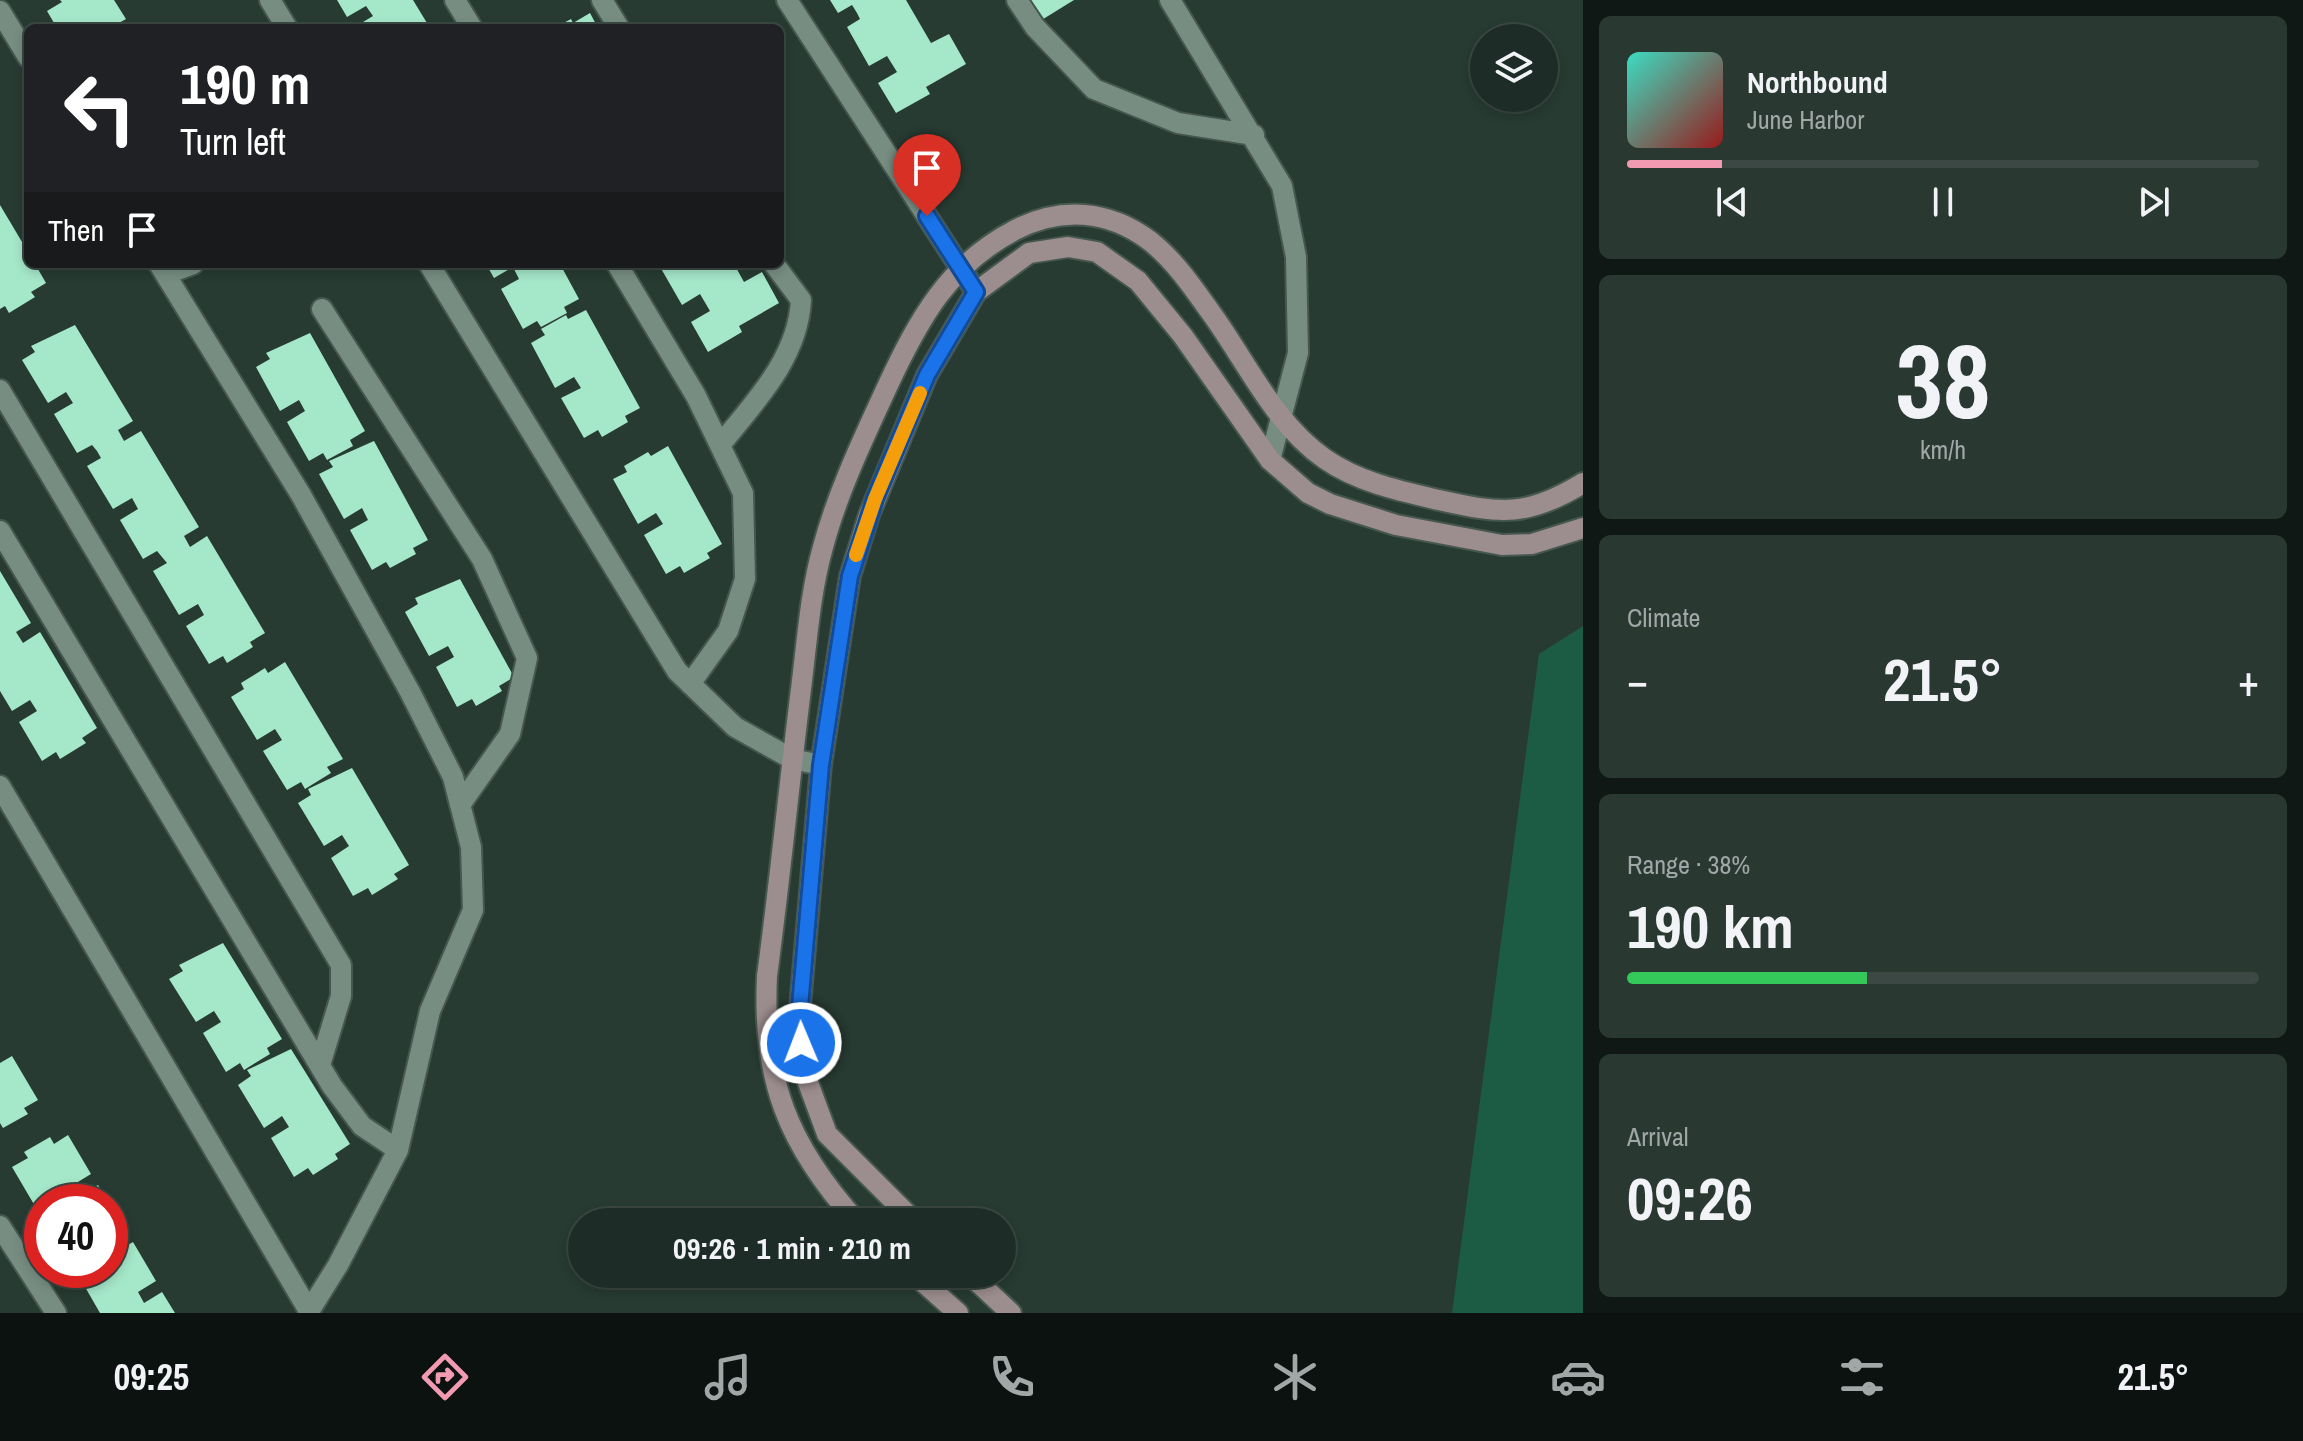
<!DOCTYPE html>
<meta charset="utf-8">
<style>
body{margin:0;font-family:"Archivo Narrow",sans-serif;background:#2a3832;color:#f1f3f6;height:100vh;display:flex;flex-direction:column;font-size:30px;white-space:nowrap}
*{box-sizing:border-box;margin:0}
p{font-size:26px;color:#a0a7a7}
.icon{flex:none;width:44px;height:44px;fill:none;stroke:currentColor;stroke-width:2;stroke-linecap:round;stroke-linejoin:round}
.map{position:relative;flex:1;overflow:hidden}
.side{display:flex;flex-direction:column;gap:16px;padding:16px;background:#101815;width:720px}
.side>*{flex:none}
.banner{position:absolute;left:24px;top:24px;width:760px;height:244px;border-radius:12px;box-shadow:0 4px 12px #0003,0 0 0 2px #3b4843;background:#202124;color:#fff;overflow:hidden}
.tools{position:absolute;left:1470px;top:24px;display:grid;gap:16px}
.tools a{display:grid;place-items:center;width:88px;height:88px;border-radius:50%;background:#1d2c26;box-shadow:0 4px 12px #0003,0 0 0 2px #3b4843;font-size:40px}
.speed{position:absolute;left:24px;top:1184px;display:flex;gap:16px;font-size:40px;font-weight:700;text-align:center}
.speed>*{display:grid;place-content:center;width:104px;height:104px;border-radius:50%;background:#1d2c26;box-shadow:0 4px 12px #0003,0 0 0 2px #3b4843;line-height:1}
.speed .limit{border:12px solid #d22;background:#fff;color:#111}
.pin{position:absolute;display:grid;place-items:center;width:68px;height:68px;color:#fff;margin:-82px -34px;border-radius:50% 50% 50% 0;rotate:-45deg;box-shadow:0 0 8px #0007}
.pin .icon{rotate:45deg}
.me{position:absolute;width:88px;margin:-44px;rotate:359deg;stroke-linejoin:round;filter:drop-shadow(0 0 6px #0008)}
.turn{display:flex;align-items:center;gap:28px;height:168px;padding:0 24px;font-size:36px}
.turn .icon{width:104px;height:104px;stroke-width:2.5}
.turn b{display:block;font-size:56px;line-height:68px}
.then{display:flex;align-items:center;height:76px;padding:0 24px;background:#0003;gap:16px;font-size:30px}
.big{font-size:60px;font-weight:700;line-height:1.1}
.side .card{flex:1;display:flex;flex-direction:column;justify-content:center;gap:12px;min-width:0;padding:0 28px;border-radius:12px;background:#2a3832}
.side .dial{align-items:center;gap:0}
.dial b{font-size:104px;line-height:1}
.song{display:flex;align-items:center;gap:24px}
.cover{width:96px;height:96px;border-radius:12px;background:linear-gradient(135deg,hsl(170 70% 55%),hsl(0 70% 35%))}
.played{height:8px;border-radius:4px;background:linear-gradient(90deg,#f19ab2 15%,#3b4843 15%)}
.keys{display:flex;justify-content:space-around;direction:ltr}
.heat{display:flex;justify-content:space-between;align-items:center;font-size:44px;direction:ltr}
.charge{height:12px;border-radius:6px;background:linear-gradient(90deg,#34c759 38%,#3b4843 0)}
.trip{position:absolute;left:568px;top:1208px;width:448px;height:80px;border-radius:40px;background:#1d2c26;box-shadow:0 4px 12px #0003,0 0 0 2px #3b4843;font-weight:700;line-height:80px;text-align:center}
.menu{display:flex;height:128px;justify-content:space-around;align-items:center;background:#0c120f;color:#a0a7a7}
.menu .icon{width:56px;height:56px}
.menu .current{color:#f19ab2}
.menu b{font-size:36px;color:#f1f3f6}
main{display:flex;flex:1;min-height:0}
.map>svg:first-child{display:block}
.green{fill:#1c5c44}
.building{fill:#a5e7c9}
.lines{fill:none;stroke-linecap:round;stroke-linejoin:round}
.street-casing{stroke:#45574f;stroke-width:24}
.secondary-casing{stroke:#45574f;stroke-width:24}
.street{stroke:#778d82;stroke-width:20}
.secondary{stroke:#9c8d8e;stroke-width:20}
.route-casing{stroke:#114b97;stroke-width:20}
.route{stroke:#1a73e8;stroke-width:14}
.slow{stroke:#f59e0b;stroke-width:14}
</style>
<main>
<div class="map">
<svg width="1583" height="1313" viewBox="0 0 1583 1313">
<rect width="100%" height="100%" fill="#273b32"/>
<!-- green -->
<path class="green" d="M1583 626V1313H1452L1539 654Z"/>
<!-- building -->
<path class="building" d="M60 0H114L126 19 110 28H57L47 11 62 2Z
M337 0H413L430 28H353L373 16 366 6 347 17Z
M830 0H906L931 43 949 34 966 64 926 87 930 94 896 113 878 83 897 72 887 56 869 66 847 27 860 19 857 13 852 5 838 13Z
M1027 0H1074L1040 21Z
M590 13 598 28H554L571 19 573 23Z
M0 205 28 252V264H35L46 283 31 292 35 297 9 313 5 306 0 309Z
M486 264H560L579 299 564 307 567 313 541 327 537 321 523 329 501 289 519 279 513 267 494 278Z
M734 264 744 282 762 272 779 303 739 326 742 332 708 352 691 322 710 311 700 294 682 305 659 265Z
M586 310 640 408 625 416 628 422 602 437 598 430 584 438 561 398 581 388 574 377 555 388 531 343 545 335 541 329 566 315 568 319Z
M75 325 133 421 118 430 124 441 141 431 199 527 184 536 190 547 207 536 265 633 250 642 253 647 227 663 223 656 209 664 186 626 204 615 198 604 179 615 153 571 167 563 157 551 143 559 120 520 138 509 132 498 113 509 87 466 101 458 97 451 92 445 77 453 54 414 73 403 66 392 48 403 22 360 35 352 31 346Z
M310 333 365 431 350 440 353 446 327 460 323 453 309 461 287 422 305 411 299 400 280 411 256 367 270 359 266 353Z
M374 441 428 540 413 548 416 554 390 568 386 562 372 570 350 530 368 520 362 508 344 519 319 474 333 467 329 461Z
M668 446 722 544 707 553 710 558 684 573 680 566 666 574 644 535 663 524 656 513 638 524 613 479 627 472 624 466 648 452 651 456Z
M0 571 31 623 16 632 23 643 40 632 97 728 82 738 86 743 60 759 56 752 42 761 19 722 37 711 30 700 12 711 0 691Z
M460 579 514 677 499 686 502 691 476 706 472 699 457 707 436 667 454 657 448 646 429 656 405 612 418 604 415 598Z
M285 662 343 759 327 767 331 773 305 789 301 782 287 790 263 751 282 740 275 729 257 740 231 697 244 689 241 683 265 668 268 673Z
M352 768 409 865 394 874 398 879 372 895 368 888 353 896 331 858 349 846 342 835 324 846 298 803 311 795 308 789Z
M223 943 282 1039 267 1048 270 1054 244 1070 240 1063 226 1072 203 1033 221 1022 214 1011 196 1022 169 979 183 971 179 965Z
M291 1049 350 1144 335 1154 338 1159 313 1175 308 1168 294 1177 271 1138 289 1127 282 1116 264 1128 238 1085 251 1076 247 1070Z
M12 1056 38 1100 24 1108 28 1114 3 1128 0 1123V1063Z
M68 1135 91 1174 73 1185 79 1196 98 1185 107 1202H42V1218L12 1167 28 1158 24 1152 50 1137 54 1144Z
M110 1206 123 1229 110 1237Z
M133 1242 156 1281 138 1292 144 1303 162 1292 175 1313H100L77 1273 83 1270H110V1247L115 1244 119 1250Z"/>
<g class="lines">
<defs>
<path id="street" d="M270 0 287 28
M455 0 472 28
M602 0 619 28
M787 0 976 292
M1017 0 1035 27 1094 89 1178 123 1254 135
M1170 0 1282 186 1296 257 1298 353 1270 460
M0 11 28 57
M159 264 301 495 410 692 453 777 471 847 473 910 430 1011 398 1150 338 1265 308 1313
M429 264 677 671 735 727 792 759 821 765
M617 264 696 396 743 493 745 579 728 631 690 684
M166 274 193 264
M322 309 482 559 527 658 510 734 460 805
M0 390 341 965V996L320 1065
M720 445C755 402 798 358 801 300L774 264
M0 531 332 1086 362 1126 398 1150
M0 786 309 1311
M0 1226 56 1313"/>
<path id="secondary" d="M857 1222C788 1145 762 1080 767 976 780 880 789 785 801 689 807 642 810 593 823 547 838 491 864 437 888 385 919 319 948 265 1015 230 1061 206 1109 210 1150 241 1174 260 1192 286 1209 310 1246 360 1273 423 1325 459 1358 482 1400 491 1439 500 1501 514 1528 517 1583 483
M915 1222 827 1134 803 1069 799 1018 821 765 850 576 869 515 927 375 976 292 1029 253 1068 247 1097 252 1138 281 1183 336 1270 460 1308 493 1330 504 1396 525 1502 545 1532 544 1583 528
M914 1274 958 1313
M969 1274 1011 1313"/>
</defs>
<!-- street casing -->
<use href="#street" class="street-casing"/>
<!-- secondary casing -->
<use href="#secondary" class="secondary-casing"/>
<!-- street -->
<use href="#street" class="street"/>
<!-- secondary -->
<use href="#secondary" class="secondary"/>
</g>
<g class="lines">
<defs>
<path id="route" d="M801 1043 799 1018 821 765 850 576 875 499 927 375 976 292 927 216"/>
</defs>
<!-- route casing -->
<use href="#route" class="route-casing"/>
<!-- route -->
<use href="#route" class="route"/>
<!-- slow -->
<path class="slow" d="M856 555 875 499 920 393"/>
</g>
</svg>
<div class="tools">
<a><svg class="icon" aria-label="layers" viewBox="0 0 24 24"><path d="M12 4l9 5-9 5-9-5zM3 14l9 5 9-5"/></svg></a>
</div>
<div class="speed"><div class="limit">40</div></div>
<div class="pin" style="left:927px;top:216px;background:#d93025"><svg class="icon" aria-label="arrive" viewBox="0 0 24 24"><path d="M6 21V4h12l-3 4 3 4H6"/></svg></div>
<svg class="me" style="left:801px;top:1043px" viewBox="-20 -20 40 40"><circle r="17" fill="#1a73e8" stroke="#fff" stroke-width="3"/><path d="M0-11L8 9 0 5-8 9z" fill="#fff"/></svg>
<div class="trip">09:26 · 1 min · 210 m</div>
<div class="banner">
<div class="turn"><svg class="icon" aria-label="left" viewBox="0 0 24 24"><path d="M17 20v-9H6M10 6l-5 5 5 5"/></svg><div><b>190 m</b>Turn left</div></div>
<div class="then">Then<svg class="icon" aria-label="arrive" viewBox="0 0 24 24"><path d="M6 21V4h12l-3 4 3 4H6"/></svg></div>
</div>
</div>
<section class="side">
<div class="card">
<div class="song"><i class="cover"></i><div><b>Northbound</b><p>June Harbor</p></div></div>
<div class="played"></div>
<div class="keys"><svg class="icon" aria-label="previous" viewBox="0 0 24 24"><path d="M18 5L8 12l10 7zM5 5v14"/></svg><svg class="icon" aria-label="pause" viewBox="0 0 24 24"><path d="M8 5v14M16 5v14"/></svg><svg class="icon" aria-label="next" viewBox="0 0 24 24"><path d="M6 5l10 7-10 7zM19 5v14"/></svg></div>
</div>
<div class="card dial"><b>38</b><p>km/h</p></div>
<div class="card"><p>Climate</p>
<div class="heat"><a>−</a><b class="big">21.5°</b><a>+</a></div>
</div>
<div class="card"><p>Range · 38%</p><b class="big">190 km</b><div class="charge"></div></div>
<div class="card"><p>Arrival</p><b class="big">09:26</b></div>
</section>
</main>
<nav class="menu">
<b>09:25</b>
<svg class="icon current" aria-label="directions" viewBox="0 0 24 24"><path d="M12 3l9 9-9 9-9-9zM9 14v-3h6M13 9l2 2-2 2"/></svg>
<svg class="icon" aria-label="music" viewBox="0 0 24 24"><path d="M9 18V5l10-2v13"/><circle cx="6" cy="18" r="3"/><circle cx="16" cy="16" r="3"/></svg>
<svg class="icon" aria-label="phone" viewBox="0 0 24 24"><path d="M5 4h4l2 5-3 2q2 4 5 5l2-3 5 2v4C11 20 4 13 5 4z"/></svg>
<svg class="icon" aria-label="climate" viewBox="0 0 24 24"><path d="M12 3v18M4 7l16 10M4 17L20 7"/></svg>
<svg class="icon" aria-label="car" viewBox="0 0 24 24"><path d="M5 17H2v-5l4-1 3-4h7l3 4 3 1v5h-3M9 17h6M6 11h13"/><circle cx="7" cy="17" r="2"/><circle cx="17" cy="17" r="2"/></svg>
<svg class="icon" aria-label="filters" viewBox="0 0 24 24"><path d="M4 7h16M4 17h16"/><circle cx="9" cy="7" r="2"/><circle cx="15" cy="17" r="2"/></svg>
<b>21.5°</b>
</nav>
